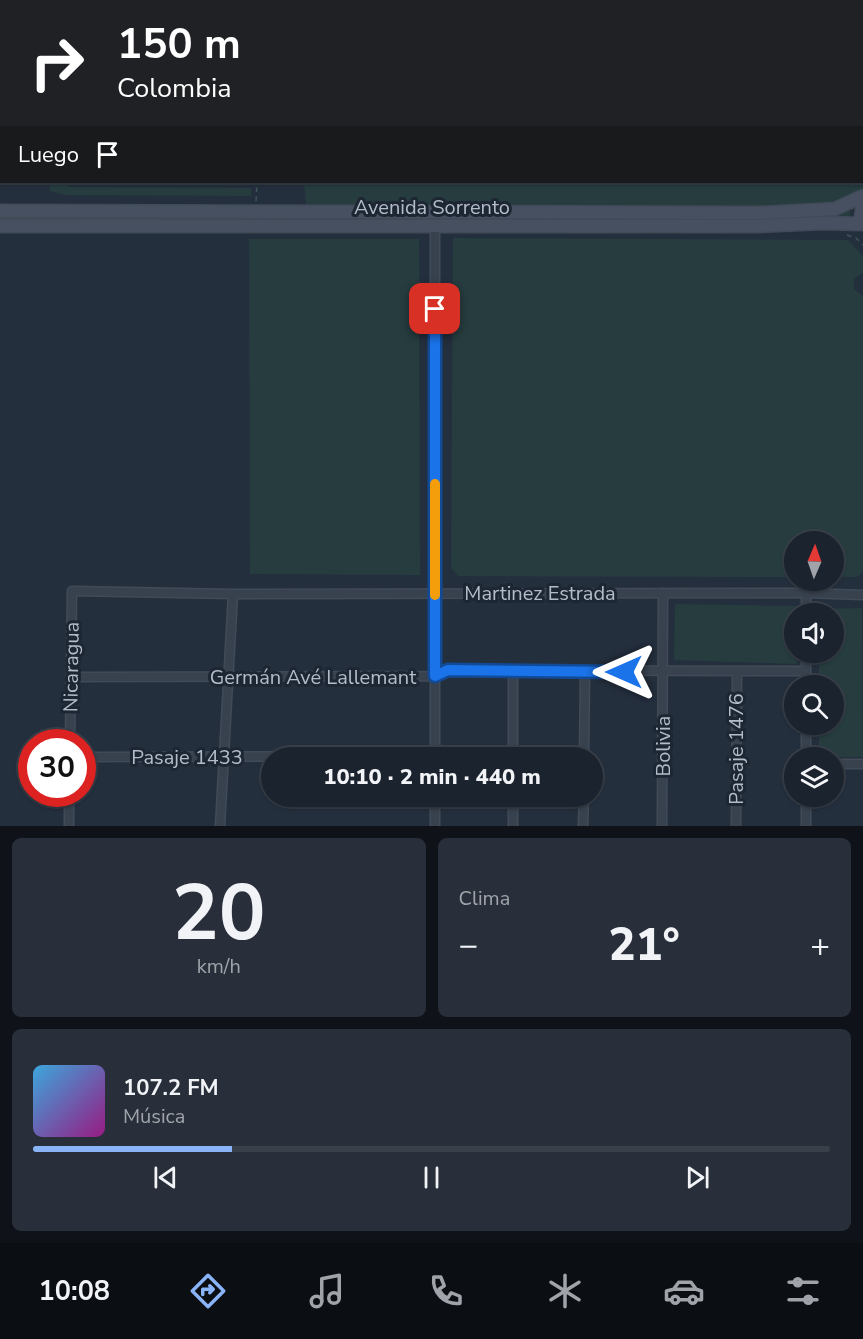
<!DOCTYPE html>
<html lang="es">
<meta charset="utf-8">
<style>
body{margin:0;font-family:"Nunito Sans",sans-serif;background:#282f3a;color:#f1f3f6;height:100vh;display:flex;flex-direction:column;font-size:22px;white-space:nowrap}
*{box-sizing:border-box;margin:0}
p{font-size:20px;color:#a0a4aa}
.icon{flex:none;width:33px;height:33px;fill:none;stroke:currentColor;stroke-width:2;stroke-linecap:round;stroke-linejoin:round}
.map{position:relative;height:826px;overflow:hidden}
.sheet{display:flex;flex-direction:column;gap:12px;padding:12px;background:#0f1319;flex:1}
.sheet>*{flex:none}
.top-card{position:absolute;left:0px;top:0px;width:864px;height:183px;box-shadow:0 2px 4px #0004,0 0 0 2px #39404a;background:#202124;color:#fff;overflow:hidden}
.needle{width:39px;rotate:2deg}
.fabs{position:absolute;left:784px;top:531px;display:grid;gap:12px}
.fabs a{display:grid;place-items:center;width:60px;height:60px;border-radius:50%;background:#1b232e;box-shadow:0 2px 4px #0004,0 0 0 2px #39404a;font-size:30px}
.speed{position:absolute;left:18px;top:729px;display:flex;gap:12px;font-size:30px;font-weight:700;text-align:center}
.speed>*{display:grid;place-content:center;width:78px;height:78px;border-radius:50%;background:#1b232e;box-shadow:0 2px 4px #0004,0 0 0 2px #39404a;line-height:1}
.speed .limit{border:9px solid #d22;background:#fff;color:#111}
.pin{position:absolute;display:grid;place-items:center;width:51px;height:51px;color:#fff;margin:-26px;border-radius:12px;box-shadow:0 3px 9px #0006}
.me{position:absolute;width:66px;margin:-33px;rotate:270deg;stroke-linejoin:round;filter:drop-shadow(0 0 4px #0008)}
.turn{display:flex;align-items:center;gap:21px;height:126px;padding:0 18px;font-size:27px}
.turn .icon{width:78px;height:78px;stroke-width:2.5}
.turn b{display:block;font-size:42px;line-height:51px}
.then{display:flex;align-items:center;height:57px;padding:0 18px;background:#0003;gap:12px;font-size:22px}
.big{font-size:45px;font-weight:800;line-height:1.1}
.sheet .tile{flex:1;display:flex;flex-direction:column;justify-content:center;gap:9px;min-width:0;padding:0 21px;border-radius:9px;background:#282f3a}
.sheet .dial{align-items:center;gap:0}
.dial b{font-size:78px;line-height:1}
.song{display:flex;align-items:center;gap:18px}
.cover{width:72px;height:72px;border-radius:9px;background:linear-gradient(135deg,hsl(200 70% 55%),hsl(310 70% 35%))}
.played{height:6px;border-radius:3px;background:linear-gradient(90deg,#8ab4f8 25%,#39404a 25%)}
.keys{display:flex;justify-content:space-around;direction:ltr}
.heat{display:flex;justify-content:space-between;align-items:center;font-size:33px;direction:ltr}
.sheet .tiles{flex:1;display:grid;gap:12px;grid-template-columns:1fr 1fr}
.tile:last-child{grid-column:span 2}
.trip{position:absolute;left:261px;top:747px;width:342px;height:60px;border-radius:30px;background:#1b232e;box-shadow:0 2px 4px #0004,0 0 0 2px #39404a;font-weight:800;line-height:60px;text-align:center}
.menu{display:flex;height:96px;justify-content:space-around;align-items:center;background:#0b0e12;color:#a0a4aa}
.menu .icon{width:42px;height:42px}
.menu .active{color:#8ab4f8}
.menu b{font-size:27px;color:#f1f3f6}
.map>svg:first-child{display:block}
.green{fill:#263c3f}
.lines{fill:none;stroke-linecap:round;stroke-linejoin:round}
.minor-casing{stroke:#414a57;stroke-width:11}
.secondary-casing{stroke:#414a57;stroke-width:15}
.path{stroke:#3f5557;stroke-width:1.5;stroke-dasharray:4.5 4.5;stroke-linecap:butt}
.minor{stroke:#38414e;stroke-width:8}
.secondary{stroke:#465061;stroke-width:12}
.route-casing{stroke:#114b97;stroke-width:15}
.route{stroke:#1a73e8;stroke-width:10}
.slow{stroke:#f59e0b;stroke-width:10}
.labels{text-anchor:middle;stroke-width:6;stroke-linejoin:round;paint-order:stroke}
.street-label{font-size:20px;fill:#b4bcc9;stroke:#1d2633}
</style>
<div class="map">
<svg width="863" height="826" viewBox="0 0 863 826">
<rect width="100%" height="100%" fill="#242f3e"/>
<!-- green -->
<path class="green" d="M290 0H863V196L835 209 307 212 304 182H862V2Z
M50 182H68L69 187 251 188V196L66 195 50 191Z
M850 210 851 221H0V217L776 218 836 215Z
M453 238 848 240 863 256V273L854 278V289L863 296V571L857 577H834V542H795V577L458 576 451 568Z
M249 239H419L420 575 250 574Z
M675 604 797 606V613L795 614V652L797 653V664L674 660Z
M862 608 863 757H819V725L834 724V686L819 685V653L834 652V614L819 613V609Z"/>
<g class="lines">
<defs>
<path id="minor" d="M435 234V758
M806 593V614
M806 652V686
M513 670V758
M71 677 435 676 448 670 806 671
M806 724V758
M70 742 72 591 233 594 806 593 863 595
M82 757 435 756
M584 758 585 672
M834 764H863
M435 796V826
M513 796V826
M806 796V826
M69 826V794
M220 826 233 594
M583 826 584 796
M662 826 663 593
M736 826 737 671"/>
<path id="secondary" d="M863 203 861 217 863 224
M0 211 761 213 835 209 863 196
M0 226H759L822 223 863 224"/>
</defs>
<!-- minor casing -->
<use href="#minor" class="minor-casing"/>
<!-- secondary casing -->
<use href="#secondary" class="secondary-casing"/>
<!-- path -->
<path class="path" d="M229 0V2
M862 144H863
M256 201 257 183
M847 235 856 238 863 245"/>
<!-- minor -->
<use href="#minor" class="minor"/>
<!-- secondary -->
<use href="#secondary" class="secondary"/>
</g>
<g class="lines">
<defs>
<path id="route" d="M435 309V676L448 670 624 672"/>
</defs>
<!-- route casing -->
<use href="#route" class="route-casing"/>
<!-- route -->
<use href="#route" class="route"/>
<!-- slow -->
<path class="slow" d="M435 484V595"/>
</g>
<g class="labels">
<!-- street labels -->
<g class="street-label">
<text x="432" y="214">Avenida Sorrento</text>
<text x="540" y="600">Martinez Estrada</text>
<text transform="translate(71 667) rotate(-89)" y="7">Nicaragua</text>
<text x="313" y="684">Germán Avé Lallemant</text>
<text transform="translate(663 746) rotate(-90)" y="7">Bolivia</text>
<text transform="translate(736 749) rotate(-90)" y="7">Pasaje 1476</text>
<text x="187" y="764">Pasaje 1433</text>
</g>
</g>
</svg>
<div class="fabs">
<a><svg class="needle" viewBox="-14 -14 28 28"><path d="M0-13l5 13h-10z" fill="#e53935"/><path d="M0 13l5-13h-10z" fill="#a0a4aa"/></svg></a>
<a><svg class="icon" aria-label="sound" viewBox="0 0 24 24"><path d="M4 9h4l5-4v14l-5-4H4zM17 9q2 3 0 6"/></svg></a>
<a><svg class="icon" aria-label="search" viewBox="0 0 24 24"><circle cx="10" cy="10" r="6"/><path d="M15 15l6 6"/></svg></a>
<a><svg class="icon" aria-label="layers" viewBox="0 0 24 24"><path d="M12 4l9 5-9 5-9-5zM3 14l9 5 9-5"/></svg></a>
</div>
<div class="speed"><div class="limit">30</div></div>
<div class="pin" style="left:435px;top:309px;background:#d93025"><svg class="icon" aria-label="arrive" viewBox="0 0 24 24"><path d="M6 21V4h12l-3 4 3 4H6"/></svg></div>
<svg class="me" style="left:624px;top:672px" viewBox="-20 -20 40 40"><path d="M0-17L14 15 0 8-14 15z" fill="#1a73e8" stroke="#fff" stroke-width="4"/></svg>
<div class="trip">10:10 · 2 min · 440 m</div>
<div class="top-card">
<div class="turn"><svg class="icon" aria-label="right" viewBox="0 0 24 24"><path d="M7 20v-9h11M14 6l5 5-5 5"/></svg><div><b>150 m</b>Colombia</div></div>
<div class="then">Luego<svg class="icon" aria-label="arrive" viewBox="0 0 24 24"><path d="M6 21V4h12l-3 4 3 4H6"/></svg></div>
</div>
</div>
<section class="sheet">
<div class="tiles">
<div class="tile dial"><b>20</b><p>km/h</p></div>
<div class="tile"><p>Clima</p>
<div class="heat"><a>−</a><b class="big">21°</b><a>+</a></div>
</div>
<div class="tile">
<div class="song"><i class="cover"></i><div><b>107.2 FM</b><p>Música</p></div></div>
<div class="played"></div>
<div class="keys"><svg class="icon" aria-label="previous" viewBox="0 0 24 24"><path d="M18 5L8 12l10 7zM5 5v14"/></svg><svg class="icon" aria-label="pause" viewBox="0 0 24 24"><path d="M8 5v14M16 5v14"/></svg><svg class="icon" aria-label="next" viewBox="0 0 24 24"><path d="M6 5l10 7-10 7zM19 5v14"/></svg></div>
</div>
</div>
</section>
<nav class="menu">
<b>10:08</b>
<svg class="icon active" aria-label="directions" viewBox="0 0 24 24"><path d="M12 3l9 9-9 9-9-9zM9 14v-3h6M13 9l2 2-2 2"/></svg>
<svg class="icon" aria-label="music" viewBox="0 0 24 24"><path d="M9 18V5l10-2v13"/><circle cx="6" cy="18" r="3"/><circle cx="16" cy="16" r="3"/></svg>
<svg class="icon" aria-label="phone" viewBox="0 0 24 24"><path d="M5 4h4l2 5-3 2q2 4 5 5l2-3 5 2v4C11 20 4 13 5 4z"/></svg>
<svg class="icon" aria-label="climate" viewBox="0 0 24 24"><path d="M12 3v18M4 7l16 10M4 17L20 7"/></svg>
<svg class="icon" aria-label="car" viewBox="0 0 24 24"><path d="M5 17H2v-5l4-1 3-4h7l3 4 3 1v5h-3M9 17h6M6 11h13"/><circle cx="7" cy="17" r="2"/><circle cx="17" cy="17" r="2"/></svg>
<svg class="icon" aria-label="filters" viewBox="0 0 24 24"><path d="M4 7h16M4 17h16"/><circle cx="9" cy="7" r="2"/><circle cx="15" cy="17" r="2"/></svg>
</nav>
